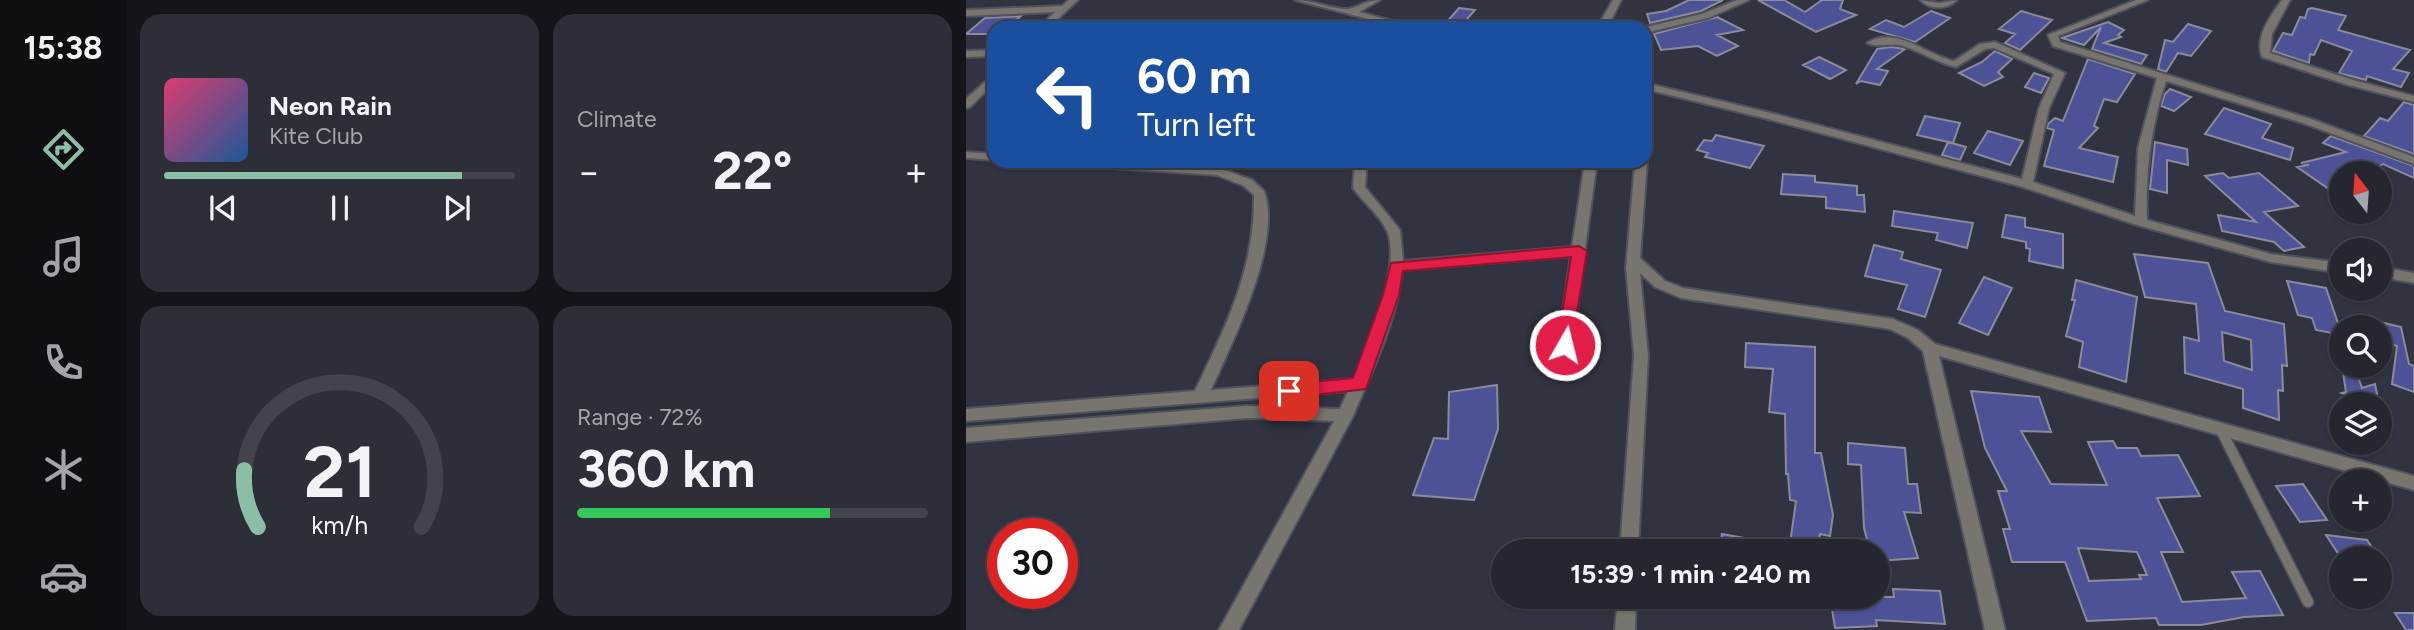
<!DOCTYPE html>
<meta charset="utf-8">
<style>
body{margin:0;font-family:Figtree,sans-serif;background:#2d2e38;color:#f1f3f6;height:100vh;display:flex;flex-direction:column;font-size:26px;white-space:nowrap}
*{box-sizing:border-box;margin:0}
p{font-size:23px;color:#a3a5ab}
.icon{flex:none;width:38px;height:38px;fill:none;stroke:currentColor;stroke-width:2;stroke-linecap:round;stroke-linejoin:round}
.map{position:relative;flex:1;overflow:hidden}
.details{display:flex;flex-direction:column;gap:14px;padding:14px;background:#14151a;width:840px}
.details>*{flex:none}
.guide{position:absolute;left:21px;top:21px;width:665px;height:147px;border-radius:21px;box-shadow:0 2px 5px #0004,0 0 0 2px #42434c;background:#1a4fa0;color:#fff;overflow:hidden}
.needle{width:46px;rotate:343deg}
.fabs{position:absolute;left:1363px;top:161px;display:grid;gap:14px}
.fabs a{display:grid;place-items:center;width:63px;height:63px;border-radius:50%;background:#252630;box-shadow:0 2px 5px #0004,0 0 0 2px #42434c;font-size:35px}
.speed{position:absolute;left:21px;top:518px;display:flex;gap:14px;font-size:35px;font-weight:700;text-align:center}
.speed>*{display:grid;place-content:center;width:91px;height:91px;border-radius:50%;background:#252630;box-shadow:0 2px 5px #0004,0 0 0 2px #42434c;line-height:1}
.speed .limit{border:10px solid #d22;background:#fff;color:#111}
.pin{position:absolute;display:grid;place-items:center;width:60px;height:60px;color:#fff;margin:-30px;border-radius:14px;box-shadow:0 4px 10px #0006}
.me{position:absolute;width:77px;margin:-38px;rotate:8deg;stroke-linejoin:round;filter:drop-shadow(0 0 5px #0008)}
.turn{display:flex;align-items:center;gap:24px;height:147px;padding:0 35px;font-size:32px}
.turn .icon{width:91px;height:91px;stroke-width:2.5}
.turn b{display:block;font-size:49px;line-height:60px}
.big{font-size:52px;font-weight:700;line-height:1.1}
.details .widget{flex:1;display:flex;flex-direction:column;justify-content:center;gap:10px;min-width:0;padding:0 24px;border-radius:21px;background:#2d2e38}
.details .dial{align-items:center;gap:0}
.dial svg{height:182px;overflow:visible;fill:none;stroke:#42434c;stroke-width:7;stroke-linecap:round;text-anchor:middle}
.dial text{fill:#f1f3f6;stroke:none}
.song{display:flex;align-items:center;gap:21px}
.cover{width:84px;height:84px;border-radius:10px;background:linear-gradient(135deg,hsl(340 70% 55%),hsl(210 70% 35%))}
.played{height:7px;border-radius:4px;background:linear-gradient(90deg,#8abfa5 85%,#42434c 85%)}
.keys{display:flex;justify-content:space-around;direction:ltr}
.heat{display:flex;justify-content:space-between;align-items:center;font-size:38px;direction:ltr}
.charge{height:10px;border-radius:5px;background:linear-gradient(90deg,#34c759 72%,#42434c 0)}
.details .tiles{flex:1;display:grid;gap:14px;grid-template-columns:repeat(2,1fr)}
.trip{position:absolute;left:525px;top:539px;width:399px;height:70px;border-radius:35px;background:#252630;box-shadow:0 2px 5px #0004,0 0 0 2px #42434c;font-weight:700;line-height:70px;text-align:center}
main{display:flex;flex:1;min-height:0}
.tab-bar{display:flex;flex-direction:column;width:126px;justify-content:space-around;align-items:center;background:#0f0f13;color:#a3a5ab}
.tab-bar .icon{width:49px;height:49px}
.tab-bar .on{color:#8abfa5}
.tab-bar b{font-size:32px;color:#f1f3f6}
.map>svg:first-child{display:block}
.building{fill:#4d5195;stroke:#898b9a;stroke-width:2;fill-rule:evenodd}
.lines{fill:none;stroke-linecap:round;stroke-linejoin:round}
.lane-casing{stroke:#4f515d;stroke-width:13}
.street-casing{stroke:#4f515d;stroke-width:4}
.lane{stroke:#78756e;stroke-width:10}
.street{fill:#78756e;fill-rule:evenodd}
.route{fill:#e11d48;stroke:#92132f;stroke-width:2}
</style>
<main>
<nav class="tab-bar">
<b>15:38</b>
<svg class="icon on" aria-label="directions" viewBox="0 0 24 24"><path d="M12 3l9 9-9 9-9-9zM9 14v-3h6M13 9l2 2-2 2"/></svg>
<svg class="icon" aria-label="music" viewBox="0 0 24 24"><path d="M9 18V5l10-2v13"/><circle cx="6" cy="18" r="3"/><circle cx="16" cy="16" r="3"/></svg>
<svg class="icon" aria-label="phone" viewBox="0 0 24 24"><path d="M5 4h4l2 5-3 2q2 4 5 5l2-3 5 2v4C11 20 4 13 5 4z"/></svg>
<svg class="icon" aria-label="climate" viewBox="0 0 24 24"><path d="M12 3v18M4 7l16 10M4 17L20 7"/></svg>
<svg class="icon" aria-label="car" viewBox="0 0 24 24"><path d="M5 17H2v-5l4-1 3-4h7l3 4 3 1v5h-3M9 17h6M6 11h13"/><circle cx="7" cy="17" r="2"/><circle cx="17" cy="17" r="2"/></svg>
</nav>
<section class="details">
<div class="tiles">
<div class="widget">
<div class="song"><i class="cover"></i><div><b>Neon Rain</b><p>Kite Club</p></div></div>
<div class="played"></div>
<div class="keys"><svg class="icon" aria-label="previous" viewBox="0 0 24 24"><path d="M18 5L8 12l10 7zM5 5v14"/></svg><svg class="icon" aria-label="pause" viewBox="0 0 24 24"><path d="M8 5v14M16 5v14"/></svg><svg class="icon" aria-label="next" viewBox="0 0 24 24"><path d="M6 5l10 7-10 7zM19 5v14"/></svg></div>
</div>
<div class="widget"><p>Climate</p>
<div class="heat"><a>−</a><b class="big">22°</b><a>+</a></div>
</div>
<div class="widget dial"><svg viewBox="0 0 100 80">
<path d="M14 69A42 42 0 1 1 86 69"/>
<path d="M14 69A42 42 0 0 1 8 44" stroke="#8abfa5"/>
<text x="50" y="56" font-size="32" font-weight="700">21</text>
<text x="50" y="72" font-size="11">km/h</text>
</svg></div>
<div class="widget"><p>Range · 72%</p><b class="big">360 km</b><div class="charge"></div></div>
</div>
</section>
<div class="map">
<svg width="1448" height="630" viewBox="0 0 1448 630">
<rect width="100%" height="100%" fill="#313340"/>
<!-- building -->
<path class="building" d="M723 0H757L735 11 684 23 681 14 700 11Z
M792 0H818L839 12 856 0H877L874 9 890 15 850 32Z
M493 8 509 10 494 27 478 25Z
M1346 8 1380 16 1372 30 1444 50 1427 69 1443 73 1435 87 1401 76 1400 80 1373 73 1386 51 1355 40 1348 55 1344 54 1343 63 1307 51 1317 33 1326 35 1334 17 1339 18 1342 9Z
M965 11 984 18 949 42 904 29 920 20 938 27Z
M1055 11 1086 20 1054 50 1039 43 1049 34 1033 29Z
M55 16 40 28H28V34H0L19 18Z
M751 17 777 30 751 35 772 46 751 56 732 46 695 50 688 34Z
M1142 22 1158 30 1152 35 1155 37 1138 43 1181 55 1175 64 1126 49 1135 27 1118 45 1096 38Z
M1222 24 1245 31 1225 56 1212 53 1200 72 1192 69 1199 40 1207 42Z
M925 47 939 49 911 69 922 71 914 85 895 81 890 84 911 49Z
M1029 51 1046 59 1032 72 1037 77 1018 86 993 73 1016 62Z
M853 57 880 70 864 79 837 65Z
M1122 59 1169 74 1151 102 1138 99 1128 126 1132 128 1113 148 1152 157 1147 182 1078 166 1088 130 1081 128 1082 124 1089 118 1097 121Z
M1068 73 1083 78 1075 93 1059 87Z
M1204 89 1225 97 1208 111 1195 106 1199 94Z
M1438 102 1448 105V154L1398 136 1414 118 1422 121Z
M1258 108 1305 124 1296 138 1327 148 1324 160 1239 134Z
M959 116 994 123 987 143 951 135Z
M1022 131 1057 141 1044 165 1008 153Z
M750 135 798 146 784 168 739 157 742 153 731 150 738 140 746 141Z
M1365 136 1448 166V178L1417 164 1401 173H1376V198L1331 167 1343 165 1335 163 1380 152 1357 143Z
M982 142 1000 147 994 160 976 155Z
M1189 142 1221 149 1222 165 1201 160V193L1184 189Z
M1257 173 1263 178 1293 173 1332 206 1298 212 1338 247 1318 251 1308 242 1256 231 1252 215 1290 222 1239 176Z
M817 174 849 176V182L891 186V195H898L899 212 860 208V197L815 194Z
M928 211 1007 223 1001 248 970 240 972 233 926 226Z
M1040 215 1059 218V227L1097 234V268L1063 261 1064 249 1060 248V242L1036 237Z
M908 245 937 252 935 259 975 270 959 317 932 309 941 285 899 276Z
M1168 254 1242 263 1259 311 1318 324 1321 366 1316 365 1317 391 1312 390 1313 420 1277 408V389L1219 373 1218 337 1233 341 1230 304 1179 297ZM1256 332 1285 340 1286 370 1258 361Z
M1018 277 1046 288 1022 335 993 323Z
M1110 280 1171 297 1160 382 1113 367 1117 342 1100 336 1109 300H1106Z
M1321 281 1360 288 1376 335 1350 330 1346 318 1332 315Z
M1414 322 1435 327 1443 364 1448 366V392L1426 384 1431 346 1414 342Z
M780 343 849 347V453H855L867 515 864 536 854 534 851 551H823L830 501 824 500 822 474H820L819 414 803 412 807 369 779 367Z
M1376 366H1388L1396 388 1409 384 1413 404 1376 393 1380 392Z
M531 385 532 429 508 500 447 495 468 438 482 439 483 392Z
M1005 391 1073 397 1085 432 1055 431 1085 484 1141 485 1122 442 1147 441 1151 448H1171L1175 456 1212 455 1234 496 1191 498 1217 552H1195L1216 602 1280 598 1266 572 1294 571 1317 615 1278 617 1235 625H1193L1190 618 1121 621 1099 562H1046L1037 529H1044L1032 491H1041L1019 448ZM1112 548 1171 552 1181 575H1173L1175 579 1123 581Z
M882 443 939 448 942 484H951L955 513 938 512 952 558 912 561V551H904L898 528 895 465 882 464Z
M1337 484 1361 520 1334 522 1310 486Z
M756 534 816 545 815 551H753Z
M1360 535 1401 540 1413 558H1375Z
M927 589 974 591 979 624 910 620 911 626 869 628 864 597H928Z
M1429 613H1448V630H1440Z"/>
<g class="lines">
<defs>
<path id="lane" d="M1256 432 1342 602"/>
<path id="street" d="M103 0H112L82 28H72L89 12 0 16V10L96 6Z
M329 0C347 0 363 9 381 9 390 9 399 0 414 0L393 12 453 28H437Z
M647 0H655L641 28H631Z
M771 0H783L742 18 679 33V28H676L736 14Z
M954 0 973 3 991 0C980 10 965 10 954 0Z
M1170 0H1182L1092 36 1094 42 1345 119 1448 157V164L1337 123 1200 81C1185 127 1179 171 1181 220L1305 254 1376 263V273L1305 262 1171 225 1057 187 802 119 679 89V83L809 114 1056 179 1073 108 1088 74 1028 48 1019 49 990 67C968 62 952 49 933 45 923 43 910 48 901 43 930 25 960 55 988 61L1014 44 1029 42 1099 73 1083 108 1067 182 1169 216 1172 148 1191 78 1087 46 1082 35Z
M1316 0H1324L1306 34 1304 53 1387 80 1448 96V102L1379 84 1296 57C1289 37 1304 16 1316 0Z
M28 50V56L0 57V51Z
M28 74V83L4 107 0 108V99Z
M0 152 28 154V160L0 158Z
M679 159 681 161 674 258 699 281 717 288 927 319 952 330 969 344 1448 476V490L973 356 1039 630H1019L957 351 942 338 924 329 715 298 689 287 674 273 682 355 672 551H654L668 355 660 268 669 161H679Z
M81 161H140L253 168 286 180 298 191C317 241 266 343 245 390L388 379C402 346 436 265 421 231 414 215 397 202 387 188L389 161H401L399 187 434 230 437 261 606 247 619 161H631L606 345 604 349H594L592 345 605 256 436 270C431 321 406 371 387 416L273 630H253L368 421 281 418 0 442V428L281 406 374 409 382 391 0 421V409L229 391C260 326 289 269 288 195L278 186 251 175 87 164Z
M1414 267 1448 273V283L1414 277Z
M652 597H670L669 630H649Z"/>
</defs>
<!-- lane casing -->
<use href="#lane" class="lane-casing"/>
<!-- street casing -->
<use href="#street" class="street-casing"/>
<!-- lane -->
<use href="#lane" class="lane"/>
<!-- street -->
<use href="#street" class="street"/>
</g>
<!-- route -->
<path class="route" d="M613 246 621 251 605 349 599 351 591 345 605 257 437 271 433 295 400 389 323 398 317 396 315 391 317 386 323 384 387 378 417 295 425 263Z"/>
</svg>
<div class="fabs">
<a><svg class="needle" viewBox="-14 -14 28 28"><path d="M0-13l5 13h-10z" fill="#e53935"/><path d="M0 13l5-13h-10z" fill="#a3a5ab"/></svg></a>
<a><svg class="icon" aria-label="sound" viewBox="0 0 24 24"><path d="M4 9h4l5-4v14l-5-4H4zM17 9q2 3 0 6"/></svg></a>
<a><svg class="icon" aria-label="search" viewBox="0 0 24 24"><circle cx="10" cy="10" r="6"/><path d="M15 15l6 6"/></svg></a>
<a><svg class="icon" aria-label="layers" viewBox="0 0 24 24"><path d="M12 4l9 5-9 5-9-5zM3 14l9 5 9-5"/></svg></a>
<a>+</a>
<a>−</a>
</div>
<div class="speed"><div class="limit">30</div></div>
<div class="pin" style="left:323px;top:391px;background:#d93025"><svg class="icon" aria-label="arrive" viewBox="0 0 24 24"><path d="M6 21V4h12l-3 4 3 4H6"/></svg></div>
<svg class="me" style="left:599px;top:345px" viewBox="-20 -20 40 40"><circle r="17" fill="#e11d48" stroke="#fff" stroke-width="3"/><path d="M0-11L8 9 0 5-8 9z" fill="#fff"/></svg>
<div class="trip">15:39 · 1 min · 240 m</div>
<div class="guide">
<div class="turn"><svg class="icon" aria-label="left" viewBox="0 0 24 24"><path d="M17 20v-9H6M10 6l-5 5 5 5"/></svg><div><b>60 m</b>Turn left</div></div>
</div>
</div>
</main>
